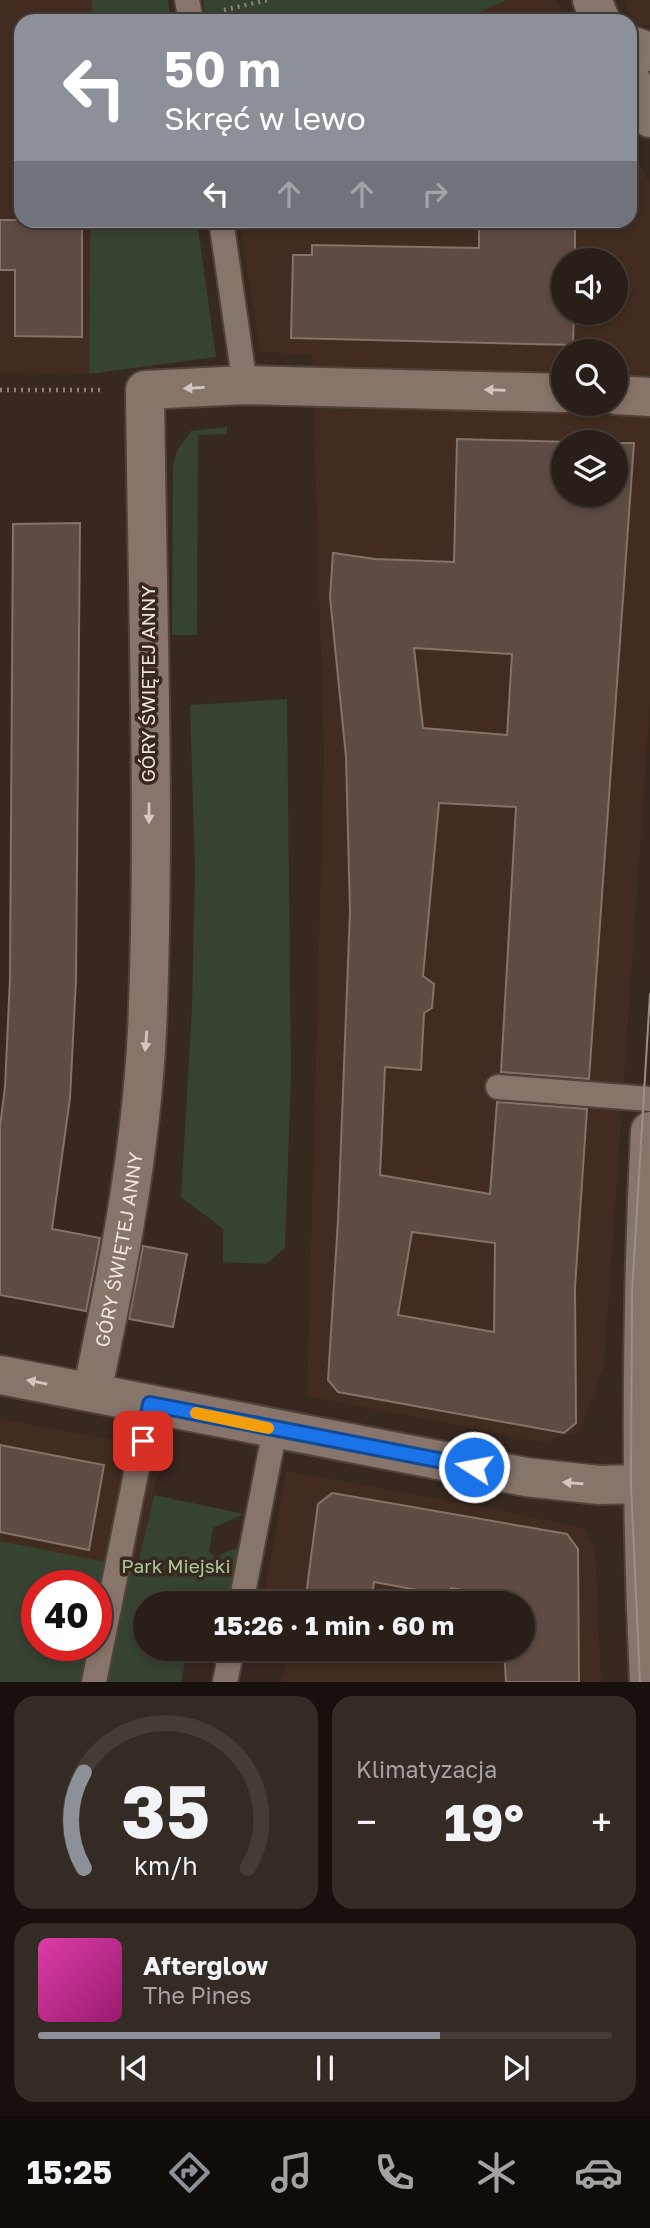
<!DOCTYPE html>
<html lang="pl">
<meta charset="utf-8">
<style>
body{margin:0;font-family:"Golos Text",sans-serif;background:#352b25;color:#f1f3f6;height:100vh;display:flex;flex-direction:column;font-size:26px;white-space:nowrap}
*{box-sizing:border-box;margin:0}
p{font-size:23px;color:#a5a2a2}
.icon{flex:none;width:38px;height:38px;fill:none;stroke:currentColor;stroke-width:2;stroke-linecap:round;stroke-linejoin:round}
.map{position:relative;height:1682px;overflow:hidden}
.sheet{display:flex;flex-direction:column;gap:14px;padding:14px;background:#17100d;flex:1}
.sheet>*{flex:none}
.top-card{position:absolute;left:14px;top:14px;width:623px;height:214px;border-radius:21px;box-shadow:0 4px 10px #0003,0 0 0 2px #453c37;background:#8c9099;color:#fff;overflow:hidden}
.tools{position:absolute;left:551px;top:248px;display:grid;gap:14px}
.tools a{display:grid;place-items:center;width:77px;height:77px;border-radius:50%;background:#291e18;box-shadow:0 4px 10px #0003,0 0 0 2px #453c37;font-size:35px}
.speed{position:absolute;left:21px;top:1570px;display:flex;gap:14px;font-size:35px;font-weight:700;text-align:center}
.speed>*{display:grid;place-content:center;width:91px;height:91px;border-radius:50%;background:#291e18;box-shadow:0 4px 10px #0003,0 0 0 2px #453c37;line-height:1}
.speed .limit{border:10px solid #d22;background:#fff;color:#111}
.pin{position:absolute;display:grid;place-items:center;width:60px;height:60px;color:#fff;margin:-30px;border-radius:14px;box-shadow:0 4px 10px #0006}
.me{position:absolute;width:77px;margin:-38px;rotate:281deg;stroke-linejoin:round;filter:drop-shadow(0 0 5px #0008)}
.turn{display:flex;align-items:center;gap:24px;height:147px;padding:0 35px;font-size:32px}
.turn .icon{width:91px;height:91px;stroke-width:2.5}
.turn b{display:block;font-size:49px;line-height:60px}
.lanes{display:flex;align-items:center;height:66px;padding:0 35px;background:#0003;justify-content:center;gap:35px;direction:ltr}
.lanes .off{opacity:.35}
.big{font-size:52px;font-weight:700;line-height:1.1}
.sheet .card{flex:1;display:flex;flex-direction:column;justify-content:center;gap:10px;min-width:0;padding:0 24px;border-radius:21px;background:#352b25}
.sheet .dial{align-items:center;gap:0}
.dial svg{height:182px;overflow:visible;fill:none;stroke:#453c37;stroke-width:7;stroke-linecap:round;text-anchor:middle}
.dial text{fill:#f1f3f6;stroke:none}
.song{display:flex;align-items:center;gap:21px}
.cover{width:84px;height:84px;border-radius:10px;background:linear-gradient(135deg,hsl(320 70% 55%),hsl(320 70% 35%))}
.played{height:7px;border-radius:4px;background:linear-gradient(90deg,#8c9099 70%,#453c37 70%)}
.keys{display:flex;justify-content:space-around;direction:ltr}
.heat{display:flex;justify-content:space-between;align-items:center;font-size:38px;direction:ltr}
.sheet .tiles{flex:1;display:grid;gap:14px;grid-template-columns:1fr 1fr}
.card:last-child{grid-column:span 2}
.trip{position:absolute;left:133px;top:1591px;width:402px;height:70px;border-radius:35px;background:#291e18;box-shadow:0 4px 10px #0003,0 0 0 2px #453c37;font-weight:700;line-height:70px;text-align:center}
.tabs{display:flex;height:112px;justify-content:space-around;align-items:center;background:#100c0a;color:#a5a2a2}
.tabs .icon{width:49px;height:49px}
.tabs .active{color:#8c9099}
.tabs b{font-size:32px;color:#f1f3f6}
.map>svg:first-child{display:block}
.built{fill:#422c21;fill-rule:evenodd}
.green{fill:#364331;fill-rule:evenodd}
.building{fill:#5e4c44;stroke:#857269;stroke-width:2;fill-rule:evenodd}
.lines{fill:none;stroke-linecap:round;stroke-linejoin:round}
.service-casing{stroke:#50433c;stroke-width:28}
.minor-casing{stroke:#50433c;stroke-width:42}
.tertiary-casing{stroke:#50433c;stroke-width:42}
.secondary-casing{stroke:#50433c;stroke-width:42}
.path{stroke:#8e817a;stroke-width:4.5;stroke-dasharray:2 5;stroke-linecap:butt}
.service{stroke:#87746b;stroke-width:24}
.minor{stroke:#87746b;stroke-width:38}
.tertiary{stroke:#87746b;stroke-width:38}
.secondary{stroke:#87746b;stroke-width:38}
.tram{stroke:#9b8f88;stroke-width:2}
.oneway{fill:#d4c7c1}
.route-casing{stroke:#114b97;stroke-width:18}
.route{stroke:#1a73e8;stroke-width:12}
.slow{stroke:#f59e0b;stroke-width:12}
.labels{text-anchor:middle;stroke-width:7;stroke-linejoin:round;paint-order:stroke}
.street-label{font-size:19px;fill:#eee3de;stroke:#372820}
.park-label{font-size:19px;fill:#a9c99d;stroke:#372820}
</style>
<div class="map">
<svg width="650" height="1682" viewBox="0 0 650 1682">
<rect width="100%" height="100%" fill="#372820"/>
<!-- built -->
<path class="built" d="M0 0H92V21H21V220L90 221 89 374 0 373Z
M507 0H556L567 21H460Z
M623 0H650V24L637 28Z
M630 145 650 184V703L604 1366 580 1431 544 1442 307 1396 324 757 312 355 260 351 239 221 630 220ZM564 261H616V313H564ZM564 352H616V404H564ZM564 443H616V495H564Z
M0 1419 163 1449 137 1569 0 1541Z
M286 1471 505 1511 584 1529 595 1547 601 1682H281L286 1665 255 1657 257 1648H523V1603H263Z"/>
<!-- green -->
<path class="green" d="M92 0H168L171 21H92Z
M203 0H507L460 21H206Z
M90 221H197L216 357 89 374Z
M227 427V434L198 435 197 635H172L173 464 177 451 191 431Z
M287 699 291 1074 285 1248 266 1264 223 1262V1229L181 1197 192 1008 195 871 190 705Z
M154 1495 244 1514 213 1528 209 1552 215 1557 238 1547 229 1603H145V1648L188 1649 181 1682H0V1541L137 1568ZM37 1586H96V1645H37Z"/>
<!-- building -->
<path class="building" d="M0 220H82V337L15 336V270H0Z
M479 220H575V261H564V313H574L573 345 291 338 293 255H312V245L479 248Z
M457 439 606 443H564V495H616V443H634L589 1079 501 1072 516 807 439 803 423 976 434 984 432 1008 424 1013 421 1070 385 1067 380 1175 490 1194 497 1102 587 1109 575 1287 576 1423 564 1433 338 1392 328 1380 338 1220 350 911 346 757 330 597 333 553 375 559 454 562ZM414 648 512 654 507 735 423 728ZM412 1232 495 1243 494 1332 398 1315Z
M80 523 76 980 70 1098 52 1229 100 1238 86 1311 0 1295V1126L5 1087 10 978 13 524Z
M143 1246 187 1254 173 1327 129 1319Z
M0 1445 104 1465 89 1550 0 1532Z
M332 1493 567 1534 578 1549 579 1682H506L504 1648H523V1603H500V1596L451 1588 444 1595 374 1582 371 1603H305L318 1504Z"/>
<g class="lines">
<defs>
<path id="service" d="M187 0 191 21
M221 220 245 385
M498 1087 650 1099
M241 1603 275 1429
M94 1682 150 1404
M225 1682 232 1648"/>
<g id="minor">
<path d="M630 45 650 52"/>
<path d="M616 395 650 397"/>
<path id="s1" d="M92 1392C117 1274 141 1152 147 1031 156 819 147 603 145 390L245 385 564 393"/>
</g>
<path id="tertiary" d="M0 1375 526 1477 599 1485 641 1484"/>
<path id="secondary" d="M592 0 601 21
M630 78 650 118
M649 1682C640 1498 641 1315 650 1131"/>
</defs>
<!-- service casing -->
<use href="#service" class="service-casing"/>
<!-- minor casing -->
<use href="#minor" class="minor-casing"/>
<!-- tertiary casing -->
<use href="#tertiary" class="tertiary-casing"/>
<!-- secondary casing -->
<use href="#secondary" class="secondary-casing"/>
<!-- path -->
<path class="path" d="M224 10 268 0
M0 390H102"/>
<!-- service -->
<use href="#service" class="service"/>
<!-- minor -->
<use href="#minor" class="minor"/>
<!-- tertiary -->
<use href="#tertiary" class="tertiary"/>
<!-- secondary -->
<use href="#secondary" class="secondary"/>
<!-- tram -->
<path class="tram" d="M640 1682 631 1484 632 1292 650 994"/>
</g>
<!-- one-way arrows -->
<defs><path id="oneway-solid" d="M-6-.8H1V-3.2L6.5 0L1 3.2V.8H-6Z" transform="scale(1.75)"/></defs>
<g class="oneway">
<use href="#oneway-solid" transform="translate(194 388) rotate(177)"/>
<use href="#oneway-solid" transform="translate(495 390) rotate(-178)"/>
<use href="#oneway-solid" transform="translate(149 813) rotate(90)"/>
<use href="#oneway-solid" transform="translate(146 1041) rotate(95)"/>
<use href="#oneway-solid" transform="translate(37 1382) rotate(-169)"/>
<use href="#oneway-solid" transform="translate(573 1483) rotate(-175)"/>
</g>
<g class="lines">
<defs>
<path id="route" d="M143 1441 150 1404 474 1467"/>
</defs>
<!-- route casing -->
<use href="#route" class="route-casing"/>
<!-- route -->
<use href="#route" class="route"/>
<!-- slow -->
<path class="slow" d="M196 1413 268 1428"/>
</g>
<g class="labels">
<!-- street labels -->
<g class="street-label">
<text transform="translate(148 684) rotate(-90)" y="7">GÓRY ŚWIĘTEJ ANNY</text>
<text dy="7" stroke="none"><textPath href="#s1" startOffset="145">GÓRY ŚWIĘTEJ ANNY</textPath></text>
</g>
<!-- park labels -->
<g class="park-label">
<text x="176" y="1573">Park Miejski</text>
</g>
</g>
</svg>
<div class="tools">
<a><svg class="icon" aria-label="sound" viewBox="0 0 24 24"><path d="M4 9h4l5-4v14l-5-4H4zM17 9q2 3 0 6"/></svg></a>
<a><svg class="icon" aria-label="search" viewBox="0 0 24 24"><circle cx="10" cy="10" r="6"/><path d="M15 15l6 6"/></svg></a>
<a><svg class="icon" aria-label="layers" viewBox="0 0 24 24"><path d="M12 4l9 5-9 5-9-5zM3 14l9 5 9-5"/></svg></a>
</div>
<div class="speed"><div class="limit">40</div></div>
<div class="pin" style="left:143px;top:1441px;background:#d93025"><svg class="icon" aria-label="arrive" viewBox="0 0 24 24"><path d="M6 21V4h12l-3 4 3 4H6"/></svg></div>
<svg class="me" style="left:474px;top:1467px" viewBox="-20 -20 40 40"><circle r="17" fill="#1a73e8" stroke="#fff" stroke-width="3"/><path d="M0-11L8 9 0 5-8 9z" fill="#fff"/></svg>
<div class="trip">15:26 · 1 min · 60 m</div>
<div class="top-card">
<div class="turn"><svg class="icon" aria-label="left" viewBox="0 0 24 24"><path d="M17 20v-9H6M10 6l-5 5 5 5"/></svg><div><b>50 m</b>Skręć w lewo</div></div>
<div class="lanes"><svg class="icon" aria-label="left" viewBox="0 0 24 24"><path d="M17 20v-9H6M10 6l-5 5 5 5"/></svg><svg class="icon off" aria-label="ahead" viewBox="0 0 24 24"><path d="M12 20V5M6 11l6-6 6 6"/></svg><svg class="icon off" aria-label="ahead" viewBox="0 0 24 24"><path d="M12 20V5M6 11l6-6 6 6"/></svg><svg class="icon off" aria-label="right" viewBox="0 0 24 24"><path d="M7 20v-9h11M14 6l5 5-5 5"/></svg></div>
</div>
</div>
<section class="sheet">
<div class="tiles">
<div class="card dial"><svg viewBox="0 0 100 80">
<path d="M14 69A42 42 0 1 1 86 69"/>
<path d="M14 69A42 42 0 0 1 14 27" stroke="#8c9099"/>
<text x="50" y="56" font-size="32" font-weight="700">35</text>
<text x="50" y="72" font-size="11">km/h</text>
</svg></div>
<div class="card"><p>Klimatyzacja</p>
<div class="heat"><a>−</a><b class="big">19°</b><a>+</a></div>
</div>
<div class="card">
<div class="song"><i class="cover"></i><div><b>Afterglow</b><p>The Pines</p></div></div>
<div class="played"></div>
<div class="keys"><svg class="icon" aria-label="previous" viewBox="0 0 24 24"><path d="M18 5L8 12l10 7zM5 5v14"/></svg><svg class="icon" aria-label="pause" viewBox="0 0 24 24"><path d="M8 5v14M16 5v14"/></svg><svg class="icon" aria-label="next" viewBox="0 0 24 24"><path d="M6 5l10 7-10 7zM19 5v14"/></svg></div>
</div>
</div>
</section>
<nav class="tabs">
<b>15:25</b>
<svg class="icon active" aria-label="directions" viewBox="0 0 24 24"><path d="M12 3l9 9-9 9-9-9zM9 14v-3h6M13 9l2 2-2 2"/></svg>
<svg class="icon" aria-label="music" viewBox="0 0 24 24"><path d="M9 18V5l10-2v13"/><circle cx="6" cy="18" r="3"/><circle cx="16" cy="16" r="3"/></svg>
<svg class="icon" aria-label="phone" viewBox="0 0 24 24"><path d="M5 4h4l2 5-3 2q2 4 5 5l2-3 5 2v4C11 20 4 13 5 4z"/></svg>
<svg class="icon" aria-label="climate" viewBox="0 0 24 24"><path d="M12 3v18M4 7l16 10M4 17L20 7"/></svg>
<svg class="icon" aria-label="car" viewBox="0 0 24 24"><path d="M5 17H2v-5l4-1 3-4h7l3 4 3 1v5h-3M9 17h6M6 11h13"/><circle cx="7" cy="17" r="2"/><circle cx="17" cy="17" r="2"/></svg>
</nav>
